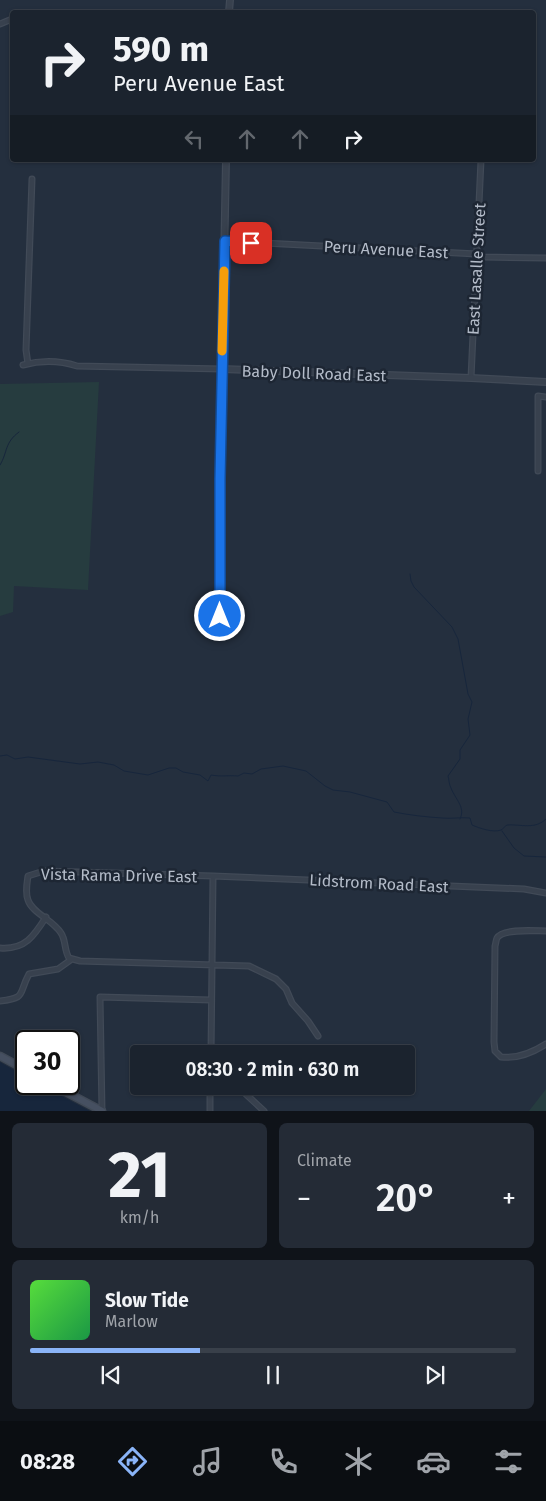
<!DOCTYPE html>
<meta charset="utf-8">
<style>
body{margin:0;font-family:"Fira Sans",sans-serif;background:#242b36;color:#f1f3f6;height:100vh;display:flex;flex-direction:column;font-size:19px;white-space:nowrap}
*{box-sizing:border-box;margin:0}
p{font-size:16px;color:#a0a4aa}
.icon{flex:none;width:28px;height:28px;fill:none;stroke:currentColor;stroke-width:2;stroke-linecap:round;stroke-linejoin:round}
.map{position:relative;height:1111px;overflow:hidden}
.sheet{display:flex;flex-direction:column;gap:12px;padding:12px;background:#0f1319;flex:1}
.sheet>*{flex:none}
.hud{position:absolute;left:10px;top:10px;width:526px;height:152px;border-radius:5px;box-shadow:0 1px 4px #0004,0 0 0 1px #39404a;background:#1b232e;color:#f1f3f6;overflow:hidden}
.speed{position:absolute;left:15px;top:1030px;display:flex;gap:10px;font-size:25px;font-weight:700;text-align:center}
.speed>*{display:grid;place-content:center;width:65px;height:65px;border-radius:50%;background:#1b232e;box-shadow:0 1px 4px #0004,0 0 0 1px #39404a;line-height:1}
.speed .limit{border:2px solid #111;border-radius:8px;background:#fff;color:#111}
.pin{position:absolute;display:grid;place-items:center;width:42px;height:42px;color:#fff;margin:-21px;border-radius:10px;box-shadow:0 2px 8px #0006}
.me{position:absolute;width:55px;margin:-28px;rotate:0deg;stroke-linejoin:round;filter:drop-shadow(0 0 4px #0008)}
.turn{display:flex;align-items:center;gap:18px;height:105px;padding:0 20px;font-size:22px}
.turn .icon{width:65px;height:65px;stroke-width:2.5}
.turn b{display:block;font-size:35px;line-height:42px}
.lanes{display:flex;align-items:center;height:48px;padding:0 20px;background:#0003;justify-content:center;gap:25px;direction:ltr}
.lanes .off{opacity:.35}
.big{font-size:38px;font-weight:600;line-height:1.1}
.sheet .tile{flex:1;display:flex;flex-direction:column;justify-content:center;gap:8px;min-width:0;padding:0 18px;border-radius:8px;background:#242b36}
.sheet .dial{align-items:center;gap:0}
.dial b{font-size:65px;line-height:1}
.song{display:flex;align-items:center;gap:15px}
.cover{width:60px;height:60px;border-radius:8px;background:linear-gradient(135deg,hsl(110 70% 55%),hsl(140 70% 35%))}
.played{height:5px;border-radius:2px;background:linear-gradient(90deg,#8ab4f8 35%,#39404a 35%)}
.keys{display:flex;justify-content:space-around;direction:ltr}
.heat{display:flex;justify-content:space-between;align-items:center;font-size:28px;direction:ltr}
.sheet .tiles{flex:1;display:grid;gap:12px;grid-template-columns:1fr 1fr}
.tile:last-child{grid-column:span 2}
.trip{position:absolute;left:130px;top:1045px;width:285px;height:50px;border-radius:5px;background:#1b232e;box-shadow:0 1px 4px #0004,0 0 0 1px #39404a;font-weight:600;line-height:50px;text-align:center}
.tabs{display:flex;height:80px;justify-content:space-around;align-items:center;background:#0b0e12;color:#a0a4aa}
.tabs .icon{width:35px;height:35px}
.tabs .active{color:#8ab4f8}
.tabs b{font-size:22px;color:#f1f3f6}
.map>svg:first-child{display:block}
.green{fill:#263c3f}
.water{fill:#17263c}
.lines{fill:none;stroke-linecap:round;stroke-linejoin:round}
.stream{stroke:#17263c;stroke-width:1}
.minor-casing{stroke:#414a57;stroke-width:7}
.tertiary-casing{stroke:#414a57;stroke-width:8}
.secondary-casing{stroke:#414a57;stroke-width:9}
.minor{stroke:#38414e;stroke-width:4.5}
.tertiary{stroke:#38414e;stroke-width:5.5}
.secondary{stroke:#465061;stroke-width:6}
.route-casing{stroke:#114b97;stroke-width:12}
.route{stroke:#1a73e8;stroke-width:9}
.slow{stroke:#f59e0b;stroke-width:9}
.labels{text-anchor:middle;stroke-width:5;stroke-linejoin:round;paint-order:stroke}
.street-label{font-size:16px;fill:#b4bcc9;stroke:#1d2633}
</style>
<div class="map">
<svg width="546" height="1111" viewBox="0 0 546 1111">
<rect width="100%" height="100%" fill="#242f3e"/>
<!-- green -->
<path class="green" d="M99 382 88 590 14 586 13 612 0 616V384Z
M546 1089V1111H529Z"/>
<!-- water -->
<path class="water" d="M0 1062 26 1077V1084H39L90 1111H0Z"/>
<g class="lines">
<!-- stream -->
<path class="stream" d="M0 465C8 452 4 443 19 432
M410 574 411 581 414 587 452 627 458 639 468 694 472 702 468 719 470 735 460 750V759L448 776C449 779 449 785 451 788 455 799 466 807 460 819
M0 756 7 755 15 759 28 757 80 764 98 762 114 765 124 771 148 775 169 768H176L183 772 200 775 208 781 211 775C222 777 228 775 238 776L244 773 252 774 261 769 283 766 306 771 325 786 333 790 350 792 387 802 394 812C409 815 426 817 442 818 451 819 461 817 470 818L472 825C479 828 493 833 501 830 503 829 505 826 507 825 521 824 535 830 546 819
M502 831 514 848 524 856 546 857"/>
<defs>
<path id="minor" d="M0 24 12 19
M225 241 477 254 484 257 546 258
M28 364 26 350 32 179
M23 365C42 360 58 360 77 366L222 369 219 479V616
M471 378 481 160
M538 471V396L546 397
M546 931C536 931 503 928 497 938 496 940 496 943 495 946L494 1042 495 1051 501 1057C518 1059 532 1053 546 1044
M0 948C25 950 34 936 46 917
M0 1001C27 998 18 994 29 974L58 969 72 959
M318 1036 308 1021 292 1003 286 989 276 979 249 966 80 961 69 958C64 950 66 940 61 933 53 920 32 913 28 900 25 893 27 883 28 876L44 871 213 876 524 889 546 893
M211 1054 213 876
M237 1086 264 1111
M102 1111 100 997 211 1000
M210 1111V1086"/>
<path id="tertiary" d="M229 12 230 0
M226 160 222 369 471 378 546 382"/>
<path id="secondary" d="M0 1056 26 1070
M51 1084 102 1111"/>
</defs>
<!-- minor casing -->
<use href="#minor" class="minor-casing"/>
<!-- tertiary casing -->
<use href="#tertiary" class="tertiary-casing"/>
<!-- secondary casing -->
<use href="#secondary" class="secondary-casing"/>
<!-- minor -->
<use href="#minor" class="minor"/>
<!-- tertiary -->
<use href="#tertiary" class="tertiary"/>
<!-- secondary -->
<use href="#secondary" class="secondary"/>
</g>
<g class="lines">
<defs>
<path id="route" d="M220 616V479L225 241 251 243"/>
</defs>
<!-- route casing -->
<use href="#route" class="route-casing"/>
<!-- route -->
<use href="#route" class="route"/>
<!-- slow -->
<path class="slow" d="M222 351 224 271"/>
</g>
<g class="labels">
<!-- street labels -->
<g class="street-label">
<text transform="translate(386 249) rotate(3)" y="6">Peru Avenue East</text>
<text transform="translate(476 269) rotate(-87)" y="6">East Lasalle Street</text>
<text transform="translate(314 373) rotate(2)" y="6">Baby Doll Road East</text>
<text transform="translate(119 875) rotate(1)" y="6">Vista Rama Drive East</text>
<text transform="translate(379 883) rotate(3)" y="6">Lidstrom Road East</text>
</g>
</g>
</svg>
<div class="speed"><div class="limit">30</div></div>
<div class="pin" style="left:251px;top:243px;background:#d93025"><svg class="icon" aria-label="arrive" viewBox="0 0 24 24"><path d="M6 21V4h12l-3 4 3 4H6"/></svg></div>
<svg class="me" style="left:220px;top:616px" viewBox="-20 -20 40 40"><circle r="17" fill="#1a73e8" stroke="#fff" stroke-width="3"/><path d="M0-11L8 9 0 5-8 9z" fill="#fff"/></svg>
<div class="trip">08:30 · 2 min · 630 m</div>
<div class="hud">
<div class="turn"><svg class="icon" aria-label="right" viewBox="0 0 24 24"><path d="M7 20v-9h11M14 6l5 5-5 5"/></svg><div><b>590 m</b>Peru Avenue East</div></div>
<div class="lanes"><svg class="icon off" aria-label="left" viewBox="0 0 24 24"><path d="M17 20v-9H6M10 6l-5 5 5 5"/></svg><svg class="icon off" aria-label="ahead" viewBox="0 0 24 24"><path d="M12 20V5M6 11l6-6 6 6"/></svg><svg class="icon off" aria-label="ahead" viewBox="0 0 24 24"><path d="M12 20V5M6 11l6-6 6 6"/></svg><svg class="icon" aria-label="right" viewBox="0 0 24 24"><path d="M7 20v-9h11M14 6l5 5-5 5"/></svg></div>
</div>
</div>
<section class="sheet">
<div class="tiles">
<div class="tile dial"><b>21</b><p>km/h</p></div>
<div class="tile"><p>Climate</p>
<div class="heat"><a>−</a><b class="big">20°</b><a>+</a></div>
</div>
<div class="tile">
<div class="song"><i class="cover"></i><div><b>Slow Tide</b><p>Marlow</p></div></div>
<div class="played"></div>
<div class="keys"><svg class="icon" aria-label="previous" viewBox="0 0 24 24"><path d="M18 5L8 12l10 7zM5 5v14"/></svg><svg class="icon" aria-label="pause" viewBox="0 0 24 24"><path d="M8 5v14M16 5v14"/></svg><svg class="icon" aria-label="next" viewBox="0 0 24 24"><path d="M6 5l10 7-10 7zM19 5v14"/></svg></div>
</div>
</div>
</section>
<nav class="tabs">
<b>08:28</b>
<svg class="icon active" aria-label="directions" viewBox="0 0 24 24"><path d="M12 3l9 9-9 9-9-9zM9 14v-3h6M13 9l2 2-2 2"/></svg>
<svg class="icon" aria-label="music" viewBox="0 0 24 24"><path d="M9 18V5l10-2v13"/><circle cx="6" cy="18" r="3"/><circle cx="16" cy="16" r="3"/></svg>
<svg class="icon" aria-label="phone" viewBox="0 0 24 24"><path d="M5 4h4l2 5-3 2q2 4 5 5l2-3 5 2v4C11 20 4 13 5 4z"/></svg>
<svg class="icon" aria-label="climate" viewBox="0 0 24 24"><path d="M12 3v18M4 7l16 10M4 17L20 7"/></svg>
<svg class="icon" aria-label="car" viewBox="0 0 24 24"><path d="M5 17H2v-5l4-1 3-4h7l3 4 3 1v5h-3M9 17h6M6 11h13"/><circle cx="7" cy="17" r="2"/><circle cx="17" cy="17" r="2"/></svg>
<svg class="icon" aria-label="filters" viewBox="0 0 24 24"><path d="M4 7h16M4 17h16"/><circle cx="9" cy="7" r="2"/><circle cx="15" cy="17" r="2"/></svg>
</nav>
